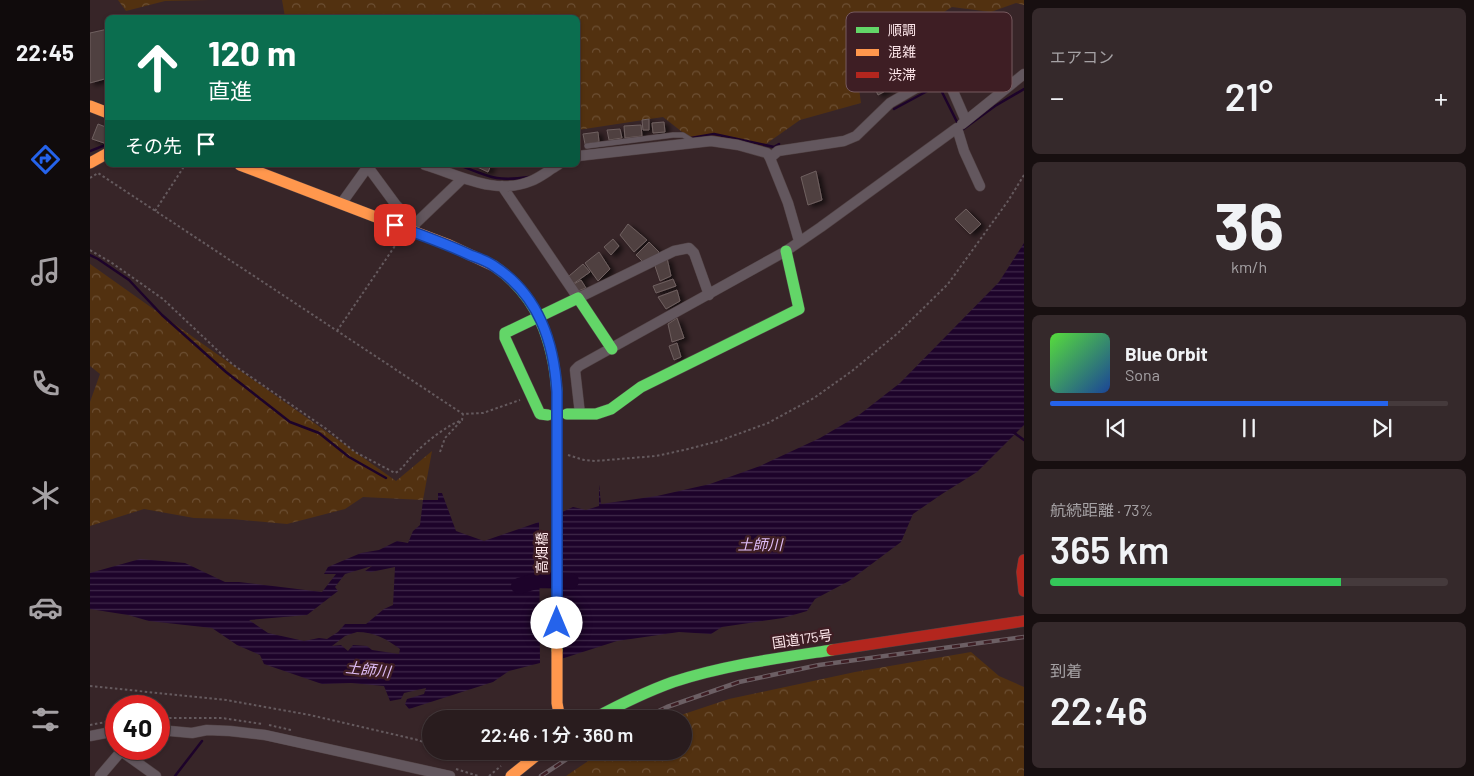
<!DOCTYPE html>
<html lang="ja">
<meta charset="utf-8">
<style>
body{margin:0;font-family:Barlow,"Noto Sans JP",sans-serif;background:#35292b;color:#f1f3f6;height:100vh;display:flex;flex-direction:column;font-size:19px;white-space:nowrap}
*{box-sizing:border-box;margin:0}
p{font-size:16px;color:#a5a1a4}
.icon{flex:none;width:28px;height:28px;fill:none;stroke:currentColor;stroke-width:2;stroke-linecap:round;stroke-linejoin:round}
.map{position:relative;flex:1;overflow:hidden}
.side{display:flex;flex-direction:column;gap:8px;padding:8px;background:#170f10;width:450px}
.side>*{flex:none}
.top-card{position:absolute;left:15px;top:15px;width:475px;height:152px;border-radius:8px;box-shadow:0 1px 4px #0004,0 0 0 1px #453a3c;background:#0b6e4f;color:#fff;overflow:hidden}
.speed{position:absolute;left:15px;top:695px;display:flex;gap:10px;font-size:25px;font-weight:700;text-align:center}
.speed>*{display:grid;place-content:center;width:65px;height:65px;border-radius:50%;background:#291c1e;box-shadow:0 1px 4px #0004,0 0 0 1px #453a3c;line-height:1}
.speed .limit{border:8px solid #d22;background:#fff;color:#111}
.pin{position:absolute;display:grid;place-items:center;width:42px;height:42px;color:#fff;margin:-21px;border-radius:10px;box-shadow:0 2px 8px #0006}
.me{position:absolute;width:55px;margin:-28px;rotate:0deg;stroke-linejoin:round;filter:drop-shadow(0 0 4px #0008)}
.turn{display:flex;align-items:center;gap:18px;height:105px;padding:0 20px;font-size:22px}
.turn .icon{width:65px;height:65px;stroke-width:2.5}
.turn b{display:block;font-size:35px;line-height:42px}
.then{display:flex;align-items:center;height:48px;padding:0 20px;background:#0003;gap:10px;font-size:19px}
.big{font-size:38px;font-weight:600;line-height:1.1}
.side .widget{flex:1;display:flex;flex-direction:column;justify-content:center;gap:8px;min-width:0;padding:0 18px;border-radius:8px;background:#35292b}
.side .dial{align-items:center;gap:0}
.dial b{font-size:65px;line-height:1}
.song{display:flex;align-items:center;gap:15px}
.cover{width:60px;height:60px;border-radius:8px;background:linear-gradient(135deg,hsl(110 70% 55%),hsl(220 70% 35%))}
.played{height:5px;border-radius:2px;background:linear-gradient(90deg,#2563eb 85%,#453a3c 85%)}
.keys{display:flex;justify-content:space-around;direction:ltr}
.heat{display:flex;justify-content:space-between;align-items:center;font-size:28px;direction:ltr}
.charge{height:8px;border-radius:4px;background:linear-gradient(90deg,#34c759 73%,#453a3c 0)}
.trip{position:absolute;left:332px;top:710px;width:270px;height:50px;border-radius:25px;background:#291c1e;box-shadow:0 1px 4px #0004,0 0 0 1px #453a3c;font-weight:600;line-height:50px;text-align:center}
main{display:flex;flex:1;min-height:0}
.menu{display:flex;flex-direction:column;width:90px;justify-content:space-around;align-items:center;background:#100b0c;color:#a5a1a4}
.menu .icon{width:35px;height:35px}
.menu .active{color:#2563eb}
.menu b{font-size:22px;color:#f1f3f6}
.map>svg:first-child{display:block}
.forest{fill:url(#forest-crowns)}
.water{fill:url(#water-rules);fill-rule:evenodd}
.lines{fill:none;stroke-linecap:round;stroke-linejoin:round}
.stream{stroke:#1d032a;stroke-width:2.5}
.river{stroke:#1d032a;stroke-width:16}
.building{fill:#4f403f;stroke:#6f6060;filter:url(#shadow)}
.lane-casing{stroke:#514244;stroke-width:6}
.street-casing{stroke:#514244;stroke-width:11}
.fast-casing{stroke:#514244;stroke-width:12}
.slow-casing{stroke:#514244;stroke-width:12}
.jam-casing{stroke:#514244;stroke-width:12}
.path{stroke:#655a5e;stroke-width:2;stroke-dasharray:2.5 2.5;stroke-linecap:butt}
.lane{stroke:#63575e;stroke-width:5}
.street{stroke:#63575e;stroke-width:10}
.fast{stroke:#63d668;stroke-width:11}
.slow{stroke:#ff974d;stroke-width:11}
.jam{stroke:#b3261e;stroke-width:11}
.rail-casing{stroke:#6c5f64;stroke-width:4.5}
.rail{stroke:#3e1e24;stroke-width:2.5;stroke-dasharray:8;stroke-linecap:butt}
.route-casing{stroke:#184099;stroke-width:12}
.route{stroke:#2563eb;stroke-width:9}
.labels{text-anchor:middle;stroke-width:5;stroke-linejoin:round;paint-order:stroke}
.street-label{font-size:14px;fill:#fde6ea;stroke:#3e1e24}
.water-label{font-size:15px;font-style:italic;fill:#debcf6;stroke:#3e1e24}
.key{fill:#3e1e24;stroke:#775a5f;stroke-width:1}
.key-label{font-size:14px;fill:#fde6ea}
</style>
<main>
<nav class="menu">
<b>22:45</b>
<svg class="icon active" aria-label="directions" viewBox="0 0 24 24"><path d="M12 3l9 9-9 9-9-9zM9 14v-3h6M13 9l2 2-2 2"/></svg>
<svg class="icon" aria-label="music" viewBox="0 0 24 24"><path d="M9 18V5l10-2v13"/><circle cx="6" cy="18" r="3"/><circle cx="16" cy="16" r="3"/></svg>
<svg class="icon" aria-label="phone" viewBox="0 0 24 24"><path d="M5 4h4l2 5-3 2q2 4 5 5l2-3 5 2v4C11 20 4 13 5 4z"/></svg>
<svg class="icon" aria-label="climate" viewBox="0 0 24 24"><path d="M12 3v18M4 7l16 10M4 17L20 7"/></svg>
<svg class="icon" aria-label="car" viewBox="0 0 24 24"><path d="M5 17H2v-5l4-1 3-4h7l3 4 3 1v5h-3M9 17h6M6 11h13"/><circle cx="7" cy="17" r="2"/><circle cx="17" cy="17" r="2"/></svg>
<svg class="icon" aria-label="filters" viewBox="0 0 24 24"><path d="M4 7h16M4 17h16"/><circle cx="9" cy="7" r="2"/><circle cx="15" cy="17" r="2"/></svg>
</nav>
<div class="map">
<svg width="934" height="776" viewBox="0 0 934 776">
<defs>
<pattern id="forest-crowns" width="20" height="18" patternUnits="userSpaceOnUse" patternTransform="scale(1.25)"><rect width="20" height="18" fill="#523110"/><path d="M2 6a3 3 0 1 1 6 0M12 15a3 3 0 1 1 6 0" fill="none" stroke="#6c4f33"/></pattern>
<pattern id="water-rules" width="6" height="5" patternUnits="userSpaceOnUse" patternTransform="scale(1.25)"><rect width="6" height="5" fill="#1d032a"/><path d="M0 2.5h6" fill="none" stroke="#3f2849"/></pattern>
<filter id="shadow"><feDropShadow dx="4.5" dy="2.5" stdDeviation="2.5" flood-color="#0009"/></filter>
</defs>
<rect width="100%" height="100%" fill="#372528"/>
<!-- forest -->
<path class="forest" d="M28 0H119L75 1 36 11Z
M192 0H934V5L926 3 901 12 862 7 766 67 771 103 710 120 673 146 605 142 573 117 488 130V18L195 17Z
M0 264 306 481 342 451 333 500 273 497 255 509 197 524 142 519 104 518 54 509 0 526V402L10 374 0 366Z
M881 652 909 676 934 687V776H476L513 751H594V719H579L639 699 765 672Z"/>
<!-- water -->
<path class="water" d="M934 243V425L887 472 852 494 823 514 811 542 759 581 725 599 717 611 693 618 632 627 621 634 589 632 527 641 471 659 470 513 483 507 496 510 509 506V484L511 504 567 496 620 484 670 466 730 438 769 415 810 383 909 282Z
M348 493H352L366 531 394 541 449 522 450 663 419 671 403 682 319 709 315 704 317 699 334 694 336 688 314 693 311 699 300 701 294 686 261 683 232 684 174 664 170 655 147 645 122 628 59 621 38 615 0 609V573L50 559 95 563 135 582H149L232 592 246 574H234L238 567 271 553 289 550 307 541 318 543 323 531 330 525 333 500H348ZM282 566 275 571 281 572 305 567 303 605 294 609 276 624H255L248 632 237 639 229 638 214 641 178 633 159 620 217 615 248 591 245 587 255 574ZM267 632C284 632 297 639 310 649L309 654 282 650 277 646 263 645 258 651 251 645 242 646 255 636Z"/>
<g class="lines">
<!-- stream -->
<path class="stream" d="M804 109 843 88 851 90 868 124
M872 130 905 106 934 89
M601 138 624 134 684 147 689 144
M0 151 18 144
M369 165C400 177 406 182 439 177
M0 255 8 259 39 280 72 315 136 372 200 422 229 433 259 457 296 478
M923 432 934 440
M85 776 112 741"/>
<!-- river -->
<path class="river" d="M429 586 449 580 481 581"/>
</g>
<!-- building -->
<path class="building" d="M18 29V78L0 83V33Z
M793 71 801 88 788 95 780 78Z
M559 119V130H553L552 120Z
M574 122 575 132 563 133 562 123Z
M8 124 18 128V133L14 143 2 139Z
M551 125 552 136 535 138 534 126Z
M530 129 532 138 519 140 517 130Z
M508 132 509 142 495 144 493 134Z
M383 165H401L398 172Z
M726 171 732 200 718 205 711 177Z
M876 209 891 224 880 234 865 219Z
M538 224 557 240 544 252 530 235Z
M523 239 529 246 521 255 514 247Z
M559 242 569 252 556 265 546 255Z
M509 252 520 269 508 281 495 263Z
M577 258 581 276 570 281 564 263Z
M493 264 500 272 483 284 479 276Z
M583 279 586 286 566 293 563 286Z
M491 280 496 288 488 291 484 284Z
M587 290 590 301 576 309 568 297Z
M587 318 594 338 582 342 578 324Z
M587 343 591 357 584 360 579 346Z"/>
<g class="lines">
<defs>
<path id="lane" d="M497 146 583 135H593L604 142"/>
<path id="street" d="M872 124 934 74
M488 156 621 141 648 145 677 153 680 158 688 151 754 141 766 136 800 103 826 88 853 78 859 82 876 121
M680 158 698 203 709 241
M335 165C369 175 405 196 441 181 451 177 459 170 468 165
M278 167 306 205 325 224 323 232
M412 186 488 298 584 251 599 248 604 253 619 295
M251 204 279 165
M325 224 372 179
M490 414 485 370 489 366 696 251 731 227 867 128 874 151 890 186
M69 730 102 733 117 730 140 731 175 735 360 776
M0 736 26 731
M31 751 66 776
M10 776 33 749"/>
<path id="fast" d="M404 266C448 296 463 341 467 392V650
M477 414H506L521 409 551 387 709 309 696 251
M458 415 450 414 415 338V333L488 298 522 349
M503 719C529 705 555 692 583 682 635 665 689 658 742 650"/>
<path id="slow" d="M0 106 18 113
M0 163 18 153
M150 165 359 245 404 266
M467 650V703L470 719
M421 776 452 751"/>
<path id="jam" d="M934 560 932 572 934 591
M742 650 934 621"/>
</defs>
<!-- lane casing -->
<use href="#lane" class="lane-casing"/>
<!-- street casing -->
<use href="#street" class="street-casing"/>
<!-- fast casing -->
<use href="#fast" class="fast-casing"/>
<!-- slow casing -->
<use href="#slow" class="slow-casing"/>
<!-- jam casing -->
<use href="#jam" class="jam-casing"/>
<!-- path -->
<path class="path" d="M0 178 8 173 373 414 393 413 430 400
M65 211 95 165
M0 250 22 263 73 299 142 364 235 428 265 452 305 473C313 469 317 461 324 454 336 442 356 426 372 420L373 414
M247 331 309 240
M350 452 355 438 372 420
M478 455 494 460 505 461 566 456 594 450 629 441 678 423 724 398 762 371 808 333 858 284 918 201 934 175
M0 686 136 700 220 715 328 740 341 745
M69 718H132L172 724
M0 725 21 721
M179 725 201 730
M359 751C383 760 390 761 413 751
M420 758 428 751
M366 769 388 776
M399 776 411 766"/>
<!-- lane -->
<use href="#lane" class="lane"/>
<!-- street -->
<use href="#street" class="street"/>
<!-- fast -->
<use href="#fast" class="fast"/>
<!-- slow -->
<use href="#slow" class="slow"/>
<!-- jam -->
<use href="#jam" class="jam"/>
<defs>
<path id="rail" d="M552 719 577 707 649 682 729 665 934 637
M451 776 489 751"/>
</defs>
<!-- rail casing -->
<use href="#rail" class="rail-casing"/>
<!-- rail -->
<use href="#rail" class="rail"/>
</g>
<g class="lines">
<defs>
<path id="route" d="M305 225C330 235 355 243 380 255 388 258 397 261 404 266 449 295 464 342 467 392V623"/>
</defs>
<!-- route casing -->
<use href="#route" class="route-casing"/>
<!-- route -->
<use href="#route" class="route"/>
</g>
<g class="labels">
<!-- street labels -->
<g class="street-label">
<text transform="translate(452 553) rotate(-90)" y="5">高畑橋</text>
<text transform="translate(712 639) rotate(-8)" y="5">国道175号</text>
</g>
<!-- water labels -->
<g class="water-label">
<text x="670" y="550">土師川</text>
<text transform="translate(278 670) rotate(6)" y="5">土師川</text>
</g>
</g>
<!-- legend -->
<rect x="756" y="12" width="166" height="80" rx="8" class="key"/>
<rect x="766" y="27" width="23" height="6" fill="#63d668"/>
<rect x="766" y="49" width="23" height="7" fill="#ff974d"/>
<rect x="766" y="72" width="23" height="6" fill="#b3261e"/>
<g class="key-label">
<text x="798" y="35">順調</text>
<text x="798" y="57">混雑</text>
<text x="798" y="80">渋滞</text>
</g>
</svg>
<div class="speed"><div class="limit">40</div></div>
<div class="pin" style="left:305px;top:225px;background:#d93025"><svg class="icon" aria-label="arrive" viewBox="0 0 24 24"><path d="M6 21V4h12l-3 4 3 4H6"/></svg></div>
<svg class="me" style="left:467px;top:623px" viewBox="-20 -20 40 40"><circle r="19" fill="#fff"/><path d="M0-13L10 11 0 6-10 11z" fill="#2563eb"/></svg>
<div class="trip">22:46 · 1 分 · 360 m</div>
<div class="top-card">
<div class="turn"><svg class="icon" aria-label="ahead" viewBox="0 0 24 24"><path d="M12 20V5M6 11l6-6 6 6"/></svg><div><b>120 m</b>直進</div></div>
<div class="then">その先<svg class="icon" aria-label="arrive" viewBox="0 0 24 24"><path d="M6 21V4h12l-3 4 3 4H6"/></svg></div>
</div>
</div>
<section class="side">
<div class="widget"><p>エアコン</p>
<div class="heat"><a>−</a><b class="big">21°</b><a>+</a></div>
</div>
<div class="widget dial"><b>36</b><p>km/h</p></div>
<div class="widget">
<div class="song"><i class="cover"></i><div><b>Blue Orbit</b><p>Sona</p></div></div>
<div class="played"></div>
<div class="keys"><svg class="icon" aria-label="previous" viewBox="0 0 24 24"><path d="M18 5L8 12l10 7zM5 5v14"/></svg><svg class="icon" aria-label="pause" viewBox="0 0 24 24"><path d="M8 5v14M16 5v14"/></svg><svg class="icon" aria-label="next" viewBox="0 0 24 24"><path d="M6 5l10 7-10 7zM19 5v14"/></svg></div>
</div>
<div class="widget"><p>航続距離 · 73%</p><b class="big">365 km</b><div class="charge"></div></div>
<div class="widget"><p>到着</p><b class="big">22:46</b></div>
</section>
</main>
